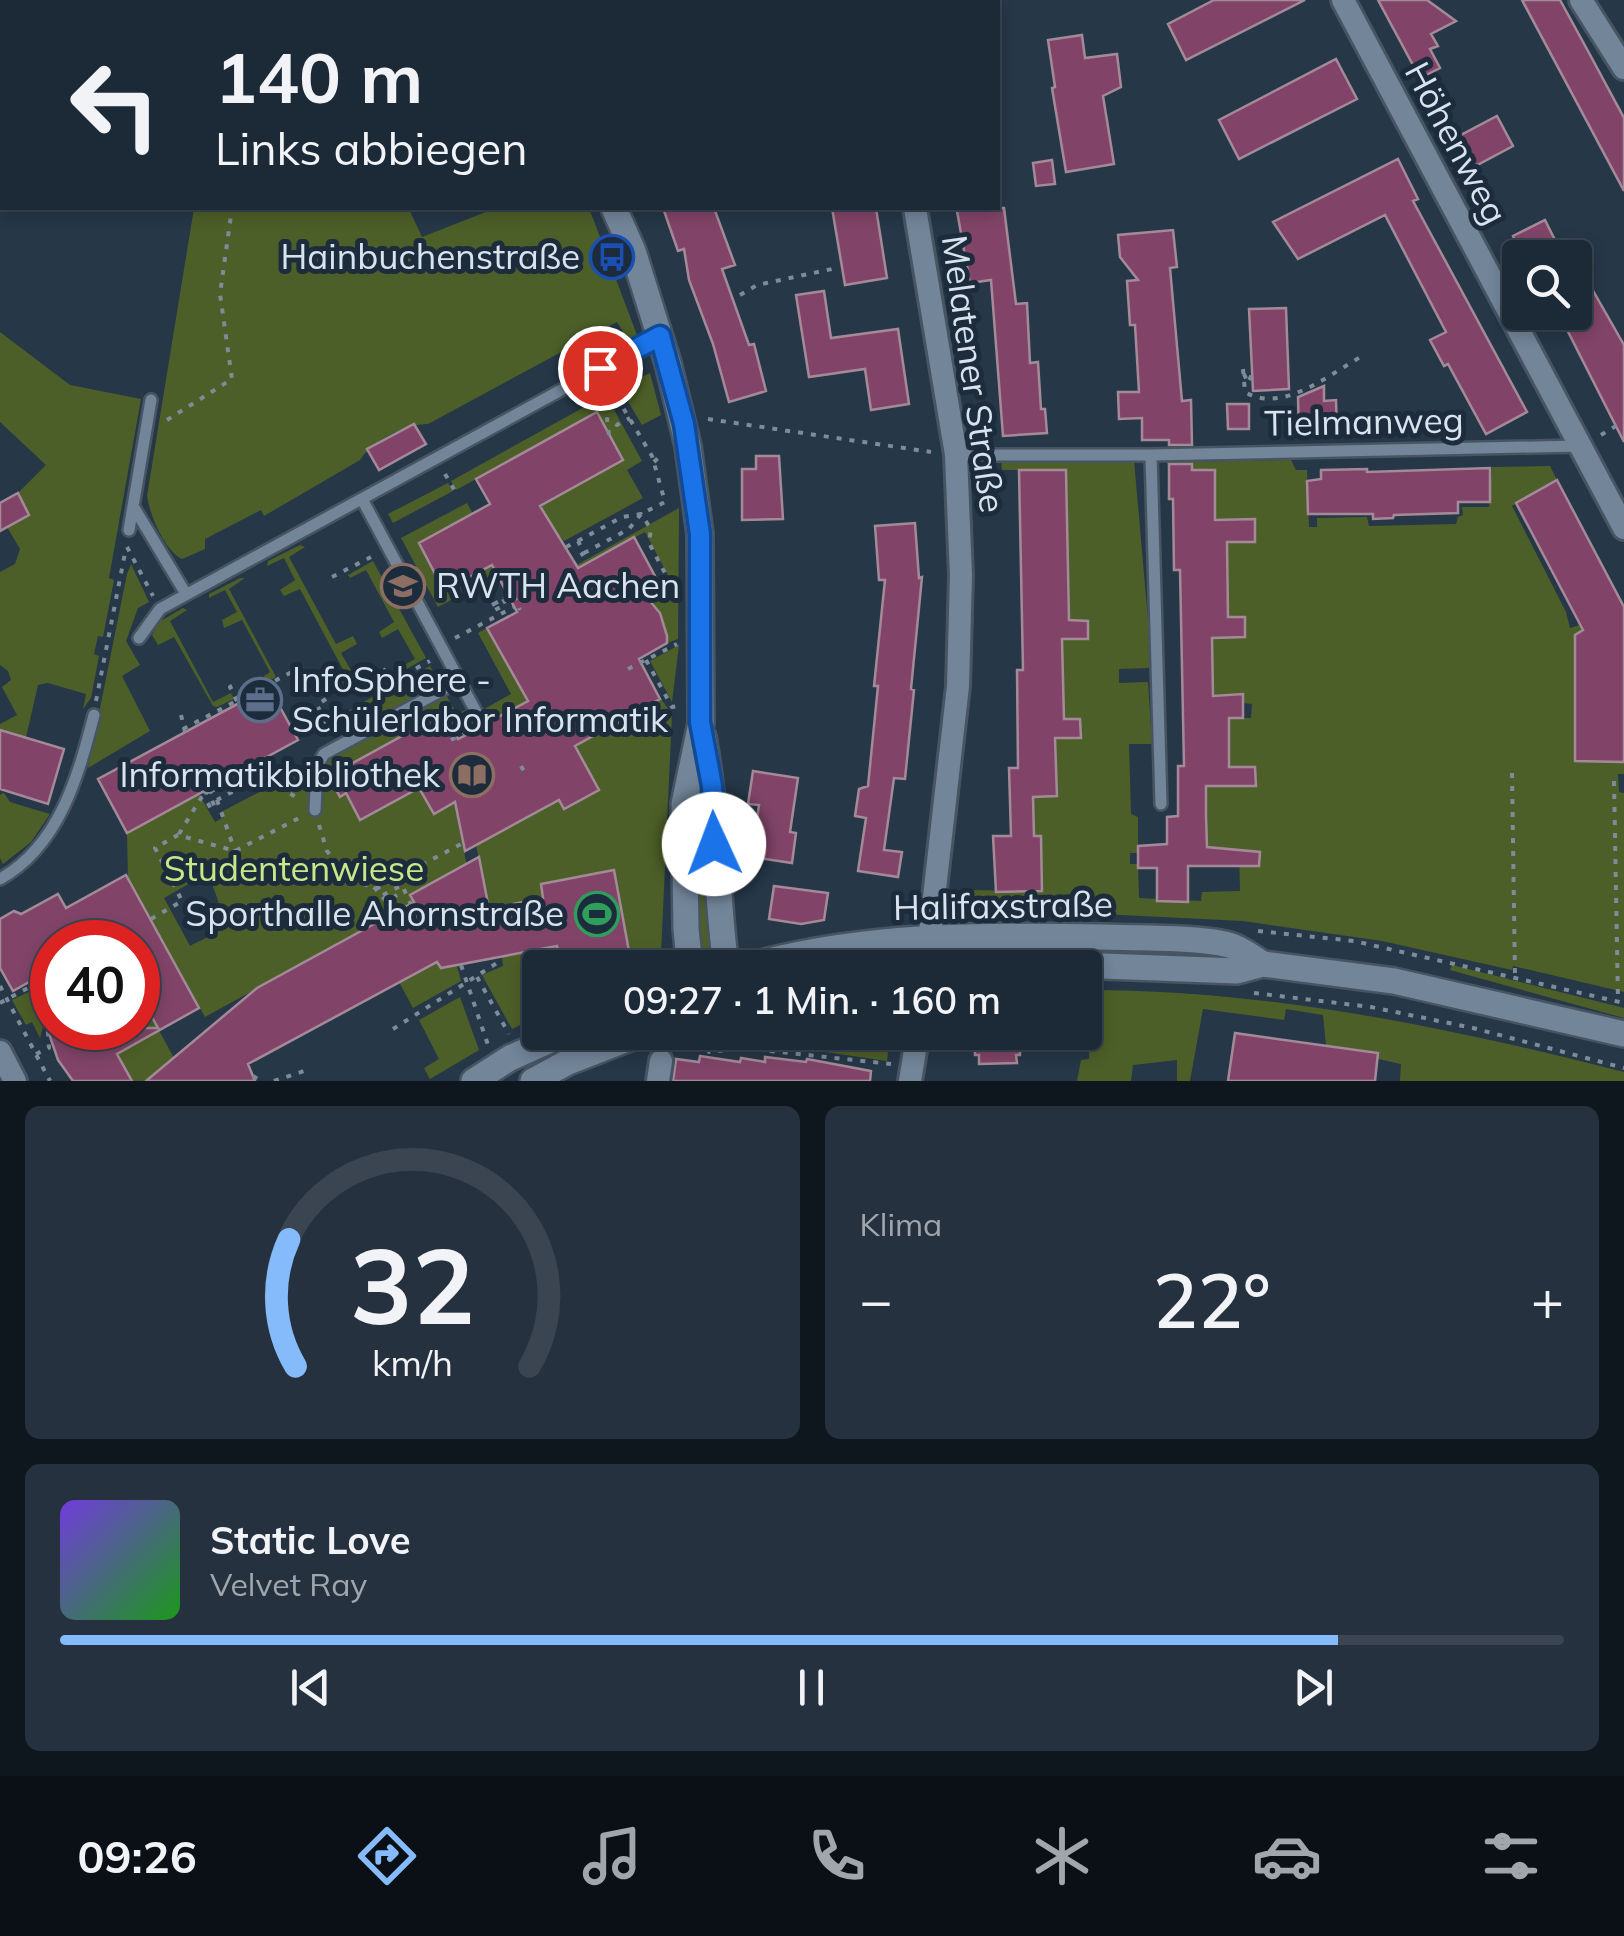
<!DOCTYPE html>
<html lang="de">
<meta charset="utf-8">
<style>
body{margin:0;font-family:Mulish,sans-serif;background:#25313e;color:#f1f3f6;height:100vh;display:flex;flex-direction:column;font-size:38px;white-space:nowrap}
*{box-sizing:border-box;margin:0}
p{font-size:32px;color:#a0a6ad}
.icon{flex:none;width:55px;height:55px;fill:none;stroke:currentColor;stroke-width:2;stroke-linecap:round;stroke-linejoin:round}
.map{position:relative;height:1081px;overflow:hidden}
.drawer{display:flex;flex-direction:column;gap:25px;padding:25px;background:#0f171e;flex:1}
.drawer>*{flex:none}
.banner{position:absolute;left:0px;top:0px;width:1000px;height:210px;box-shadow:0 5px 15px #0003,0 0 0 2px #3a4551;background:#1c2936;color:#f1f3f6;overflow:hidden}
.buttons{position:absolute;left:1502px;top:240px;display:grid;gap:20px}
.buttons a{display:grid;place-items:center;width:90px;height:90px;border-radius:10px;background:#1c2936;box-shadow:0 5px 15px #0003,0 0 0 2px #3a4551;font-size:50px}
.speed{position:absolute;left:30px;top:920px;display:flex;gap:20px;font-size:50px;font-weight:700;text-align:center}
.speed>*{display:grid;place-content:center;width:130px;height:130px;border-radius:50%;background:#1c2936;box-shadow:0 5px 15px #0003,0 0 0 2px #3a4551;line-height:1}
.speed .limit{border:15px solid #d22;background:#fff;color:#111}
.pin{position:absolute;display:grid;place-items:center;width:85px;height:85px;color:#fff;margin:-42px;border:5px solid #fff;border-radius:50%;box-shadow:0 2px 10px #0007}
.me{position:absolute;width:110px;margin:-55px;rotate:358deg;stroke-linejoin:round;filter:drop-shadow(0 0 8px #0008)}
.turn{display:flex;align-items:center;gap:35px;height:210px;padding:0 50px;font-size:45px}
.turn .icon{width:130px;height:130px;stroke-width:2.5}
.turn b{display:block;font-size:70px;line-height:85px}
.big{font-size:75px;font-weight:600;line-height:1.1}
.drawer .card{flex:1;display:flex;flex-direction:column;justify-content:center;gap:15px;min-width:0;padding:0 35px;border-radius:15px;background:#25313e}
.drawer .dial{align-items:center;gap:0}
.dial svg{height:260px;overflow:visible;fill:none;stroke:#3a4551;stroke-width:7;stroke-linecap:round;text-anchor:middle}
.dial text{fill:#f1f3f6;stroke:none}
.song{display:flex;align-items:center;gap:30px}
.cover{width:120px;height:120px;border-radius:15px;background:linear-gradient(135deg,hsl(260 70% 55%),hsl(120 70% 35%))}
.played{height:10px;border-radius:5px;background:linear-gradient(90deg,#86bbfb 85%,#3a4551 85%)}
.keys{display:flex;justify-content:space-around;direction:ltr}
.heat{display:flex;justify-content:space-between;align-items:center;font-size:55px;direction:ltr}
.drawer .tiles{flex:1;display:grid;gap:25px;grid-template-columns:1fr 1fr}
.card:last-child{grid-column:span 2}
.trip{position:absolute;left:522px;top:950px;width:580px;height:100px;border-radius:10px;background:#1c2936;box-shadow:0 5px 15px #0003,0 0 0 2px #3a4551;font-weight:600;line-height:100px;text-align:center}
.menu{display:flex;height:160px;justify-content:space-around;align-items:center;background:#0b1016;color:#a0a6ad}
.menu .icon{width:70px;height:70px}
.menu .active{color:#86bbfb}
.menu b{font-size:45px;color:#f1f3f6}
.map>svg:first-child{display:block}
.green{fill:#4d5f28;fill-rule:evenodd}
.building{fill:#814468;stroke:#a48a98;stroke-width:2.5}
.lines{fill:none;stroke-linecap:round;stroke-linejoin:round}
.lane-casing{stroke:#475563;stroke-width:16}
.street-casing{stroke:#475563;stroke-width:28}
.secondary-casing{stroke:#475563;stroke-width:30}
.path{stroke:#7e8b99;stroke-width:4;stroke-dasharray:5 8;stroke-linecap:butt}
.lane{stroke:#728599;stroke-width:11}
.street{stroke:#728599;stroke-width:22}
.secondary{stroke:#728599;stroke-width:25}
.route-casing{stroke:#114b97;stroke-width:25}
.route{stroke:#1a73e8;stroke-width:18}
.labels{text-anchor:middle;stroke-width:10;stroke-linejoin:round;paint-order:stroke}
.street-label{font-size:35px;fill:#d9e3ee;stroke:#1c2c3d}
.poi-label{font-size:35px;fill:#d9e3ee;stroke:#1c2c3d;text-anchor:end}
.park-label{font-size:35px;fill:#c7e889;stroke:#1c2c3d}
</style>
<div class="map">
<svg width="1624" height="1081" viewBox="0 0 1624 1081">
<rect width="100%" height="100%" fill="#263748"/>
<!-- green -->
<path class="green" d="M194 208 409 209 422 237 496 208H589L637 335 628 340 617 322 428 424C405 424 372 441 360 460L264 516 261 510 205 539V549L182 559C164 550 150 515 147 496Z
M0 332 70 385 141 399 109 578 114 580 103 637 98 636 94 654 99 656 91 698 83 709 86 694 48 683 38 685 24 746 0 755V724L17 715 2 687 11 680 8 671 0 665V572L15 564 20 549 7 527 29 515 18 493 46 465 0 422Z
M650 373 661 415 642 425 620 388Z
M606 395 642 461 627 470 643 498 564 541 560 536 557 537 540 506 597 413 456 490 451 481Z
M1001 460H1134L1152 665 1148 668 1119 669V683L1148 682 1152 744H1129L1131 814 1138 817V853H1130V864H1138L1139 898 1201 901 1202 892 1240 891 1239 850 1207 847 1206 786 1255 785V767H1229V745L1216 718H1251L1252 704 1243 703 1242 694 1213 696 1211 638 1244 637 1245 618 1228 617 1210 538H1238V542H1254V519L1215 520V470H1169L1167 462 1291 460 1296 470H1307L1309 527H1317V518L1367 517 1369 526 1456 524 1458 517 1463 515 1462 507H1489L1492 467 1550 466 1557 480 1512 506 1566 612 1570 628 1600 619 1575 636 1577 699 1624 762V774H1618L1619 792 1624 793V992L1513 966 1512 970 1382 941 1243 921 1060 912 989 915 972 907 966 890 1042 891 1041 836H1034L1033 797 1057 796 1049 738 1080 719H1064L1059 639H1088V621L1067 620V521L1043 522V500L1067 499 1066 470H1002Z
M448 483 453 491 393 523 388 514Z
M467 503 473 514 419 544 444 591 492 565 497 575 438 607 401 538Z
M679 508 678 639 667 643 660 613 640 593 668 575 645 532 575 570 573 567Z
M300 545 305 547 289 557 336 644 353 636 357 644 341 653 353 674 369 666 367 671 337 687 332 686 347 677 300 589 284 596 280 590 295 580 284 558 267 566 268 561Z
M373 561 426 658 401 672 399 668 415 659 398 629 382 638 379 632 394 622 366 570 350 578 348 575Z
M131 564 149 602 138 608 126 641 140 665 122 676 150 731 88 768 127 574Z
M240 578H245L229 589 276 677 238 697 265 680 264 676 270 672 242 620 224 628 222 620 237 612 225 590 209 598V594Z
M183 608 187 610 170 621 213 702 231 693 234 699 217 707 213 706 174 637 158 645 152 635 159 622Z
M487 628 528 701 485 724 479 712 511 694 478 633Z
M679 645 672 702 650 661Z
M430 666 440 684 377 717 373 711 341 729 336 718 374 696V688L381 685 385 691Z
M446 695 457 714 467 709 475 723 455 734 443 713 329 776 339 796 346 793 360 820 426 784 434 813 454 803 468 871 450 873 411 895 414 902 205 1017 128 877 127 833 199 794 215 822 224 817 221 812 302 770 306 760 325 771 322 763ZM206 874C216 890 228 919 212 934 206 939 196 942 190 946L164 898Z
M661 699 672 714 661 954 631 962 613 870 541 884 544 898 489 909 476 845 559 800 564 809 575 746Z
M4 793 10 802 50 814 31 842 3 864 0 858V795Z
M701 875 708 878 710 948 698 951 694 879Z
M557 946 561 967 540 968V1015L512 1029 482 975 503 966 502 957Z
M437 962 442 969 457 966 461 981 413 1008 399 982Z
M1452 965 1624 1008V1018L1450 970Z
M41 986 43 1027 40 1038 32 1022 26 1025 12 1000Z
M1085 990C1268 990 1448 1027 1624 1072V1081H1400L1401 1064 1378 1059V1053L1326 1045 1323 1015 1286 1009 1284 1020 1203 1009 1190 1081H1177V1060L1133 1065 1131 1081H1077L1081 1060 1089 1059 1090 1017 1085 1016Z
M138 992 174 1058 146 1081H132L117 1054 132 1046 122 1028H138Z
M460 997 479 1050 430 1079 424 1068 439 1059 419 1020Z
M749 1033H890L887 1061C830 1053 771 1041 714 1049L712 1042Z"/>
<!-- building -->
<path class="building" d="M1214 0H1305L1186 60 1168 24Z
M1378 0H1427L1456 21 1431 34 1438 46 1430 49 1440 68 1420 78Z
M1522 0H1560L1588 51 1624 118V191Z
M1082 35 1085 58 1117 54 1121 87 1103 96 1114 164 1066 172 1052 88 1055 87 1048 40Z
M1336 59 1357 99 1239 159 1219 120Z
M1497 116 1513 146 1466 171 1455 150 1464 145 1459 136Z
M1398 159 1418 199 1413 201 1527 412 1486 434 1448 364 1444 366 1430 340 1446 332 1385 215 1298 259 1273 222Z
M1052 160 1055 184 1036 186 1033 163Z
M663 208H714L735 265 722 269 749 345 754 344 766 391 729 402 713 344 689 280 684 249 678 251Z
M832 208H876L887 278 845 285Z
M980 208H1004L1016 304 1027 303 1030 363 1038 362 1041 409H1045L1047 433 1003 436 991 280 970 283 957 211Z
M1545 220 1564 258H1524L1513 236Z
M1173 230 1177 267 1170 268 1182 401 1191 400 1192 445H1169V440H1142V418L1119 419 1118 392H1139L1135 325H1130L1127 281 1138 280 1120 257 1118 235Z
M1575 259 1624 345V442L1558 312H1575Z
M824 291 831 338 898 329 909 404 871 410 865 369 809 377 796 295Z
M1286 308 1289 389 1253 391 1249 309Z
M1324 386V401L1336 400 1337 434 1299 436 1298 397Z
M1227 404H1249V429H1228Z
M597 412 623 460 540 506 578 568 634 537 656 578 638 587 660 613 667 636V643L639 659 660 699 575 746 599 790 564 809 559 800 465 851 455 802 434 814 419 788 360 820 346 793 340 797 329 776 444 713 458 739 476 730 487 731 491 721 528 701 487 628 517 612 492 565 444 591 419 543 490 504 476 479Z
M414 424 426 444 379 470 367 449Z
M756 456H779L783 519 742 520V469H756Z
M1169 464H1192V470H1215V520L1255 519V542H1227L1228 617H1245V637L1212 638 1213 696 1243 694V718H1229V767H1255L1256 786H1206V816L1207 847 1260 852 1259 866H1188V902L1157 901V868H1138V846L1167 844V817L1178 816V766H1184L1180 570H1174L1173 499H1169Z
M1490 468V502H1458V513L1394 515 1393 518 1373 519V514H1308L1307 481 1321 479V470L1367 469V472Z
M1019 470H1066L1069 620 1088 621V639H1062L1064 719H1080L1081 738H1055L1057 796 1033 797 1034 836H1041L1042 891 996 892 993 836H1011L1009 768H1018L1017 670H1023Z
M1557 480 1624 607V762L1575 761V635L1583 630 1516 503Z
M18 493 29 515 0 531V503Z
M915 523 919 578 922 577 911 689 914 690 905 779 894 778 884 850 902 852 898 877 858 871 866 818 855 816 859 789 868 786 878 686H874L885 580H879L875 526Z
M269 687 298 740 127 833 98 779Z
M0 730 64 749 48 804 0 789Z
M753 771 798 778 790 832 796 833 792 863 751 857 759 805 748 804Z
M479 857 489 909 543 898 541 884 614 870 631 962 604 968H561L557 946 441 968 437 962 248 1064 255 1081H146L257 988 414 902 410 895Z
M126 875 199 1008 117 1054 132 1081H73L58 1060 47 1028H158L138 992V942H52V969L13 991 0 968V919L14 911 21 914 58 894 66 908Z
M774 886 828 893 824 920 801 924 769 919Z
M974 1032H1020V1055H1016L1017 1063 979 1064V1055H975Z
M1235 1033 1378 1053 1375 1081H1228Z
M700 1056 740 1062 741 1058 765 1062V1057L806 1062 807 1059 871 1071 870 1081H673L676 1059 699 1062Z"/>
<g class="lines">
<defs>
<path id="lane" d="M225 2 226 0
M956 455H1151L1579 446
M1151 455 1161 804
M362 499 482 723
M133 506 186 594
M129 530 151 400
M139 638 160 609 660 336
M315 810 317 766 324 754 461 680
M0 879C59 846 78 777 94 715"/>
<path id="street" d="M51 0 55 2
M886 0V2
M1343 0 1624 528
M1581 0 1624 68
M915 208 956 455 961 575 958 686 926 968
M0 1052 15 1081
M658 1081 661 1061
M910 1081 918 1032"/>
<path id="secondary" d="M503 0 505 2
M614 208 633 251 668 363 688 446 700 534 701 723 684 804 686 929 690 968
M703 737C717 813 716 891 726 968
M743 968C859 934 980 935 1100 937 1134 938 1198 937 1229 945 1241 948 1253 958 1263 964
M940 968 1024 963 1237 971 1263 964 1394 981 1624 1034
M474 1081 510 1058 568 1032
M533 1081 568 1062 645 1032"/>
</defs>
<!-- lane casing -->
<use href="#lane" class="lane-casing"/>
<!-- street casing -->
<use href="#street" class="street-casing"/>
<!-- secondary casing -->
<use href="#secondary" class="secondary-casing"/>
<!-- path -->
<path class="path" d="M740 295 757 285 832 269
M1243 369 1245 392C1282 415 1331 373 1364 355
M1244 374 1248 383 1252 374
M708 419 931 452
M167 420 232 379 220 294 232 208
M609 435 607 419 617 425 630 418
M1601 435 1624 421
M654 462 662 454
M445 474 458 496
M578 541 622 517 641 514 651 529 649 543 666 575 639 590
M127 547 153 596
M566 547 578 541 584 553 573 560
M584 553 629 529 641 514 665 502 652 456 610 386
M332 577 371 557
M659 579 666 596 677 591
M503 599 506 604 495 610 492 605Z
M492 605 513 594 520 610
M455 638 514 607
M646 660 672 707 679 706
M383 669 396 679 430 661
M628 669 677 644
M326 699 317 705 329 729
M96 701 126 548
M237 701 230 687 239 682
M181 715 185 732
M183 729 307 664
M451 740 469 730
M521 766 525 773
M1512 773 1515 976
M1614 781 1618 1001
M211 788 217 800 269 772 275 784 299 799
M204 792 208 793 215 807 211 809 204 796
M217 800 235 851
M319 825 327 851 351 881 378 888 463 843
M179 834 201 798 212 791
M374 887 386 901 403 892
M383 895 402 885 416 916
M151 919 182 901 155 848 178 835 235 851 301 817
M1258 931 1354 941 1624 1003
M461 965 488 1045
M477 977 509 1034
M0 986 50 1081
M1254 993 1371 1007 1473 1028 1624 1068
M0 1003 52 975
M393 1029 497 963V958
M704 1036 709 1052 743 1048 891 1064
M678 1042 719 1032
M36 1054 49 1048 44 979
M253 1076 261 1081
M274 1081 304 1071"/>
<!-- lane -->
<use href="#lane" class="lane"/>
<!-- street -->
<use href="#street" class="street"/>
<!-- secondary -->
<use href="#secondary" class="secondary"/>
</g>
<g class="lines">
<defs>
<path id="route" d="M600 368 660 336 684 424 700 534V722L712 786 714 844"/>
</defs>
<!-- route casing -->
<use href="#route" class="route-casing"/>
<!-- route -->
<use href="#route" class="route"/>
</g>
<!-- icons -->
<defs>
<symbol id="bus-ring" viewBox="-11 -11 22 22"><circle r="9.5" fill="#1c2c3d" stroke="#1a4fb4" stroke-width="1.5"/><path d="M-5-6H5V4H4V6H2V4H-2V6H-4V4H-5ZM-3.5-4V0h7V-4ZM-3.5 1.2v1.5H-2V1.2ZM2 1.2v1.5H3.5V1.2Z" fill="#1a4fb4"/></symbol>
<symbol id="university-ring" viewBox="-11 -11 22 22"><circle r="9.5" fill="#1c2c3d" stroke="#8d6e63" stroke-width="1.5"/><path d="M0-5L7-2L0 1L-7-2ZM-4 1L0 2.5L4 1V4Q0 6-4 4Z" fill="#8d6e63"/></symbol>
<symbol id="office-ring" viewBox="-11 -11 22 22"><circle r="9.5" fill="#1c2c3d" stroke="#5c6f8a" stroke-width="1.5"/><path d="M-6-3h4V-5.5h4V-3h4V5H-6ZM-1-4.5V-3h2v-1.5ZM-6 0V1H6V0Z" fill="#5c6f8a"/></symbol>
<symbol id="library-ring" viewBox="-11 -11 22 22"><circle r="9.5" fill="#1c2c3d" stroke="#8d6e63" stroke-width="1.5"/><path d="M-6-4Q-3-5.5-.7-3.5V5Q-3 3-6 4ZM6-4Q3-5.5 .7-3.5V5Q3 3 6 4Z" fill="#8d6e63"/></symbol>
<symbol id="stadium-ring" viewBox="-11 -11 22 22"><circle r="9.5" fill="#1c2c3d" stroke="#2e9e5b" stroke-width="1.5"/><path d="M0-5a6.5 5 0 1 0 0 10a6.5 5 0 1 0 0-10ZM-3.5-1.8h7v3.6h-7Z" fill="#2e9e5b"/></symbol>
</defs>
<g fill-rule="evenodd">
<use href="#bus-ring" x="587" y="232" width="50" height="50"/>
<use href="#university-ring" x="378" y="561" width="50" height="50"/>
<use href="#office-ring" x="235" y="675" width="50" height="50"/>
<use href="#library-ring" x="447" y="750" width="50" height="50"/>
<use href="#stadium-ring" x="572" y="889" width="50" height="50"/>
</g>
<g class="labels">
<!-- street labels -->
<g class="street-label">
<text transform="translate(1456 143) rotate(62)" y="12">Höhenweg</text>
<text transform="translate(973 374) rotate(82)" y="12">Melatener Straße</text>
<text transform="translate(1364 422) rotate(-1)" y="12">Tielmanweg</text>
<text transform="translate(1003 906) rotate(-1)" y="12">Halifaxstraße</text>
</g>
<!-- poi labels -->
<g class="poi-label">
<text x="580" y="269">Hainbuchenstraße</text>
<text x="436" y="598" text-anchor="start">RWTH Aachen</text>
<text x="292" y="692" text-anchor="start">InfoSphere -<tspan x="292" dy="40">Schülerlabor Informatik</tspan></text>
<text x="440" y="787">Informatikbibliothek</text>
<text x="564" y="926">Sporthalle Ahornstraße</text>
</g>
<!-- park labels -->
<g class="park-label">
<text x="294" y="881">Studentenwiese</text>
</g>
</g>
</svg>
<div class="buttons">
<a><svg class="icon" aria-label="search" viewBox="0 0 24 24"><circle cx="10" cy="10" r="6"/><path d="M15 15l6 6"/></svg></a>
</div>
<div class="speed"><div class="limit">40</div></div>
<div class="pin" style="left:600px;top:368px;background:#d93025"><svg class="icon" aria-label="arrive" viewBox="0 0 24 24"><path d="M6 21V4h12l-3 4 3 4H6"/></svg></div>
<svg class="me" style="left:714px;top:844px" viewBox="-20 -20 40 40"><circle r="19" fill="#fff"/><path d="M0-13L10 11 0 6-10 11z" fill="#1a73e8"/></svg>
<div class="trip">09:27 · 1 Min. · 160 m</div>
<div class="banner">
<div class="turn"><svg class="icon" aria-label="left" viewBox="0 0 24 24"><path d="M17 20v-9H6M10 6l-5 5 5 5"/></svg><div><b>140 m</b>Links abbiegen</div></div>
</div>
</div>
<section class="drawer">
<div class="tiles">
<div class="card dial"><svg viewBox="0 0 100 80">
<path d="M14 69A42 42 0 1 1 86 69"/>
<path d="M14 69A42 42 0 0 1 12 30" stroke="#86bbfb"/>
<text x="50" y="56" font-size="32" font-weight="700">32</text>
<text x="50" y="72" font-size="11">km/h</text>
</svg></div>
<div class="card"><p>Klima</p>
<div class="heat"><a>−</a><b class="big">22°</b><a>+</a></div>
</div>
<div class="card">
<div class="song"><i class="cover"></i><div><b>Static Love</b><p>Velvet Ray</p></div></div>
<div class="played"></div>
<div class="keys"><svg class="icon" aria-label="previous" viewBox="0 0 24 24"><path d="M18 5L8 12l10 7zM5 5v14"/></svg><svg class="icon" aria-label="pause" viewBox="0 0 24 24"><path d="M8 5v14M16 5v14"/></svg><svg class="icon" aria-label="next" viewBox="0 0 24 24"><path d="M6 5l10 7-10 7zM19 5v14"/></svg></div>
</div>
</div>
</section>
<nav class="menu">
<b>09:26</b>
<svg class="icon active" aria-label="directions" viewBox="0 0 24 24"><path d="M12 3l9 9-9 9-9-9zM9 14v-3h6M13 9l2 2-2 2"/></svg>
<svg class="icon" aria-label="music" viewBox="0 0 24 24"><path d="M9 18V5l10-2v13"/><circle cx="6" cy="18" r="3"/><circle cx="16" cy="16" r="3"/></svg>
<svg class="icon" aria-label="phone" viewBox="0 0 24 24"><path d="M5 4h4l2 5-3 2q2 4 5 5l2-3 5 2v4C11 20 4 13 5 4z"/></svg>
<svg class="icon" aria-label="climate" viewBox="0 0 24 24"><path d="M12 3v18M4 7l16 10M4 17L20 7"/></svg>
<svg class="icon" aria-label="car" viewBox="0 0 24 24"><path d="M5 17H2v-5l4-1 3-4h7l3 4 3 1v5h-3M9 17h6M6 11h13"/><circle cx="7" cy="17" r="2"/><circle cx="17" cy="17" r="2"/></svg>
<svg class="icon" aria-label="filters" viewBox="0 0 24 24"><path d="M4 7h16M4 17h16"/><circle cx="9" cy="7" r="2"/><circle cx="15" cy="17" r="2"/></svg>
</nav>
